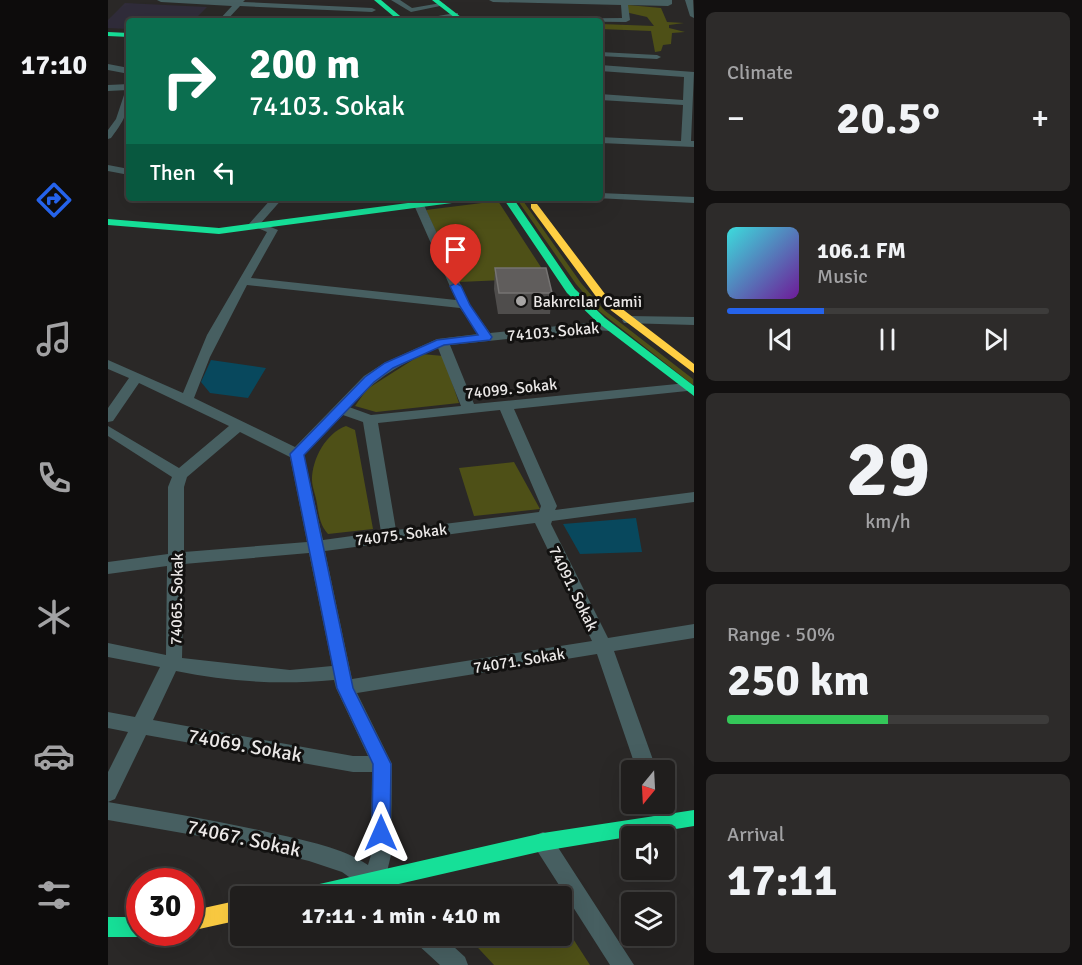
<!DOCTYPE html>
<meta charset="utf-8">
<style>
body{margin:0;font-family:Signika,sans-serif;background:#2d2b2a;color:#f1f3f6;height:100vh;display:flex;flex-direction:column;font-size:22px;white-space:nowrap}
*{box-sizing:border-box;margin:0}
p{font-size:20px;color:#a2a2a4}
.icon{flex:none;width:33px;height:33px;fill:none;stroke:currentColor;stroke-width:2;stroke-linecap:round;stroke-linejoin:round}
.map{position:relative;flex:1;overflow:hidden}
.details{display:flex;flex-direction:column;gap:12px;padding:12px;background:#121010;width:388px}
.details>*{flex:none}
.guide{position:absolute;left:18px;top:18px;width:477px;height:183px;border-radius:6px;box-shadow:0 6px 24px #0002,0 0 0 2px #3d3c3b;background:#0b6e4f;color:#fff;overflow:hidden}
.needle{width:39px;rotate:198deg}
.buttons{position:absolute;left:513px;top:760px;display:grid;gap:12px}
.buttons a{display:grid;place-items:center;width:54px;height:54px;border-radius:6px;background:#201e1d;box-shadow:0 6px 24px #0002,0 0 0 2px #3d3c3b;font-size:30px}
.speed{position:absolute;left:18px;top:868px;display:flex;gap:12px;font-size:30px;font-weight:700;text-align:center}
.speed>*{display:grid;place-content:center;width:78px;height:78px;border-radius:50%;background:#201e1d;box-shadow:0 6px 24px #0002,0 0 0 2px #3d3c3b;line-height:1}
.speed .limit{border:9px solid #d22;background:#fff;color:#111}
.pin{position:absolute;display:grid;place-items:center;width:51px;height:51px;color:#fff;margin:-62px -26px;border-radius:50% 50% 50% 0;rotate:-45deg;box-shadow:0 0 6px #0007}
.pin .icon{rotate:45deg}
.me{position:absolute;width:66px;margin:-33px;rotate:0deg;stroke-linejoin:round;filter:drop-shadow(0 0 4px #0008)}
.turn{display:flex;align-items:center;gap:21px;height:126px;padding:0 24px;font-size:27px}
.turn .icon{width:78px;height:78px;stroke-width:2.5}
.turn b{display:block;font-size:42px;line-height:51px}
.then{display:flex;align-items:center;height:57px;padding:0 24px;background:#0003;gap:12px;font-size:22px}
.big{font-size:45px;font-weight:800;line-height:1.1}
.details .tile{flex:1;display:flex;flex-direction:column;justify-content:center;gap:9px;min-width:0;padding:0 21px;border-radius:9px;background:#2d2b2a}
.details .dial{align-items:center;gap:0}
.dial b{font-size:78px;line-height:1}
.song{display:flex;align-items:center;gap:18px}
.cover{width:72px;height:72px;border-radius:9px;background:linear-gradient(135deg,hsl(180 70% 55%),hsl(280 70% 35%))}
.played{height:6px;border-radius:3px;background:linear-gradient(90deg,#2563eb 30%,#3d3c3b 30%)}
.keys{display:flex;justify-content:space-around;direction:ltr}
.heat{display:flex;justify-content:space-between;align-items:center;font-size:33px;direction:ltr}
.charge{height:9px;border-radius:4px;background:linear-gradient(90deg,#34c759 50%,#3d3c3b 0)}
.trip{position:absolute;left:122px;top:886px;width:342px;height:60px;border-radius:6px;background:#201e1d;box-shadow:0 6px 24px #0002,0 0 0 2px #3d3c3b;font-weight:800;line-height:60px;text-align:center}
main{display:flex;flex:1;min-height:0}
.dock{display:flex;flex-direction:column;width:108px;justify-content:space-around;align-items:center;background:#0d0c0c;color:#a2a2a4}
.dock .icon{width:42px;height:42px}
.dock .current{color:#2563eb}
.dock b{font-size:27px;color:#f1f3f6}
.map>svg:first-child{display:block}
.education{fill:#302c3a}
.green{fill:#4e5017}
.water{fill:#08485d}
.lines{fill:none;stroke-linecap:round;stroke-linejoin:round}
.street{fill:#475f61;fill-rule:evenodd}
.fast{fill:#16e098;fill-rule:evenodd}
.slow{fill:#ffcf43;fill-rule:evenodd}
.wall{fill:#4f4d4c}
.building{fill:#605d5c;stroke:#757372;stroke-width:1.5}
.route{fill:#2563eb;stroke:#184099;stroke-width:1.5}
.poi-dot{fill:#a7a5a4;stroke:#121110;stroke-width:2}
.labels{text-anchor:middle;stroke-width:6;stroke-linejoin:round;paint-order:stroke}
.poi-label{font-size:16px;fill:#ebe8e7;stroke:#121110;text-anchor:start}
.street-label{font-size:16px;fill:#ebe8e7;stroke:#121110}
.near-street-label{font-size:20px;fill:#ebe8e7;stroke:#121110}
</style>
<main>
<nav class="dock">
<b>17:10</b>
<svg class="icon current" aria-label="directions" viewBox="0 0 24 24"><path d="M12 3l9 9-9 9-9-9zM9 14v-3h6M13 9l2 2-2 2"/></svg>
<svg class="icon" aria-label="music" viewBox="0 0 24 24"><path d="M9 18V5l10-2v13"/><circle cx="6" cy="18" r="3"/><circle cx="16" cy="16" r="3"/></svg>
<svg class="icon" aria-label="phone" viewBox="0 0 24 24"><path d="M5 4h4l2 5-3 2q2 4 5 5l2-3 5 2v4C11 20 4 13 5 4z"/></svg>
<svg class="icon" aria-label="climate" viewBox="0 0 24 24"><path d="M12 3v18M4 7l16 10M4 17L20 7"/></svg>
<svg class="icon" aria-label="car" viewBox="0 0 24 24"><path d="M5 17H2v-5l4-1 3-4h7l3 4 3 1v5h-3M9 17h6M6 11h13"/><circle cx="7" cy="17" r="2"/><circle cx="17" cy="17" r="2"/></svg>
<svg class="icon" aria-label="filters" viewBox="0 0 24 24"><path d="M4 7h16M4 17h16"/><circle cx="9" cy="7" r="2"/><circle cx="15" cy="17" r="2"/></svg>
</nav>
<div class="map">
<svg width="586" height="965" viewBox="0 0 586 965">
<rect width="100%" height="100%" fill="#2a2827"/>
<!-- education -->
<path class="education" d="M17 3 99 7 85 21H21V29L0 28V20Z"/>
<!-- green -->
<path class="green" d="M520 5 553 8 559 22 576 23 561 25V28L577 32 564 33 563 44 555 45 553 51 547 52 543 31 492 29V24L546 26 539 17 517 12Z
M408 198H413L473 283 496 310 585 379V385L491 311 468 284Z
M390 201 440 278 351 282 318 210Z
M314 354 335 356 351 403 268 412 247 406 259 389Z
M238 426 247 430 265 529 220 534C212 525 211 516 209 504 208 496 204 487 204 480 204 459 218 433 238 426Z
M406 462 432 509 366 516 351 468Z
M422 885 435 891 439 897H380Z
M453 920 482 965H386L359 936H453Z"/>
<!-- water -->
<path class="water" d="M103 360 158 368 140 398 102 393 93 382Z
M528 518 534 552 472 554 455 524Z"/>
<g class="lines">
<!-- street -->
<path class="street" d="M49 0H137L135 2 264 8 268 10 264 12 132 6 118 21H110L124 6 53 2Z
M283 0H292L304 8 333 3 337 5 303 12Z
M381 0H564V4L560 6 520 5 522 20 518 22 412 21 416 19 514 18 513 5 385 2Z
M577 0H585L586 18 582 16Z
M347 13H350V17L302 21Z
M492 52 549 55 553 57 549 59 492 56Z
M0 64 21 68V74L0 70Z
M492 65 586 72 583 141H586V147L492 143V137L573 141 575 105 492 100V94L575 100 576 77 492 71Z
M21 84C21 110 19 117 3 138L0 139V130L8 119 17 92 20 90 0 91V85Z
M0 165 21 169V175L0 171Z
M492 193 586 197V203L488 198H492Z
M164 198H175L153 223 170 230 143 278 348 300 306 205 311 202 316 205 362 305 382 333 488 322 501 323 507 327 501 331 488 330 342 345 366 404 579 383 586 387 579 391 406 409 449 506 447 510 586 492V502L444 521 443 524 500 638 586 624V638L506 651 549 771H529L489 654 249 693 284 764 283 855 277 880 287 897H264L258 889 234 872 201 861 120 841 0 820V802C56 812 113 821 168 834 199 841 233 847 260 865L263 855 264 772H245L38 735 7 799 0 802V772L20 732 0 728V712L27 717 52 667 0 657V643L58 655 59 566 0 574V562L60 554V487L64 477 0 436V426L71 468 121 426 31 383 5 421 0 422V408L21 378 0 369V360L75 393 99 335 159 232 141 224ZM139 285 352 308 370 334 329 339 276 363 256 376 187 447 86 398 102 357ZM330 348 353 406 263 415 241 407C271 376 290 365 330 348ZM392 410 433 506 431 512 288 530 270 423ZM235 415 255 422 273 532 215 540 196 455ZM132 432 182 457 199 542 76 552V487L79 477ZM427 523 484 641 244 679 217 551ZM201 553 224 666 182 670 74 658 76 564ZM68 671C120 682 173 685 226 680L228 688 260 756H245L45 720Z
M520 316 586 317V325L516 323 514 320Z
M557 798 566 822 563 829 556 831 549 829 540 804H556Z
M435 832 442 835 526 965H502L428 849 425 842 428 835Z
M306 936H334L357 957 360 965H332L309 944Z"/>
<!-- fast -->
<path class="fast" d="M266 0H273L298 21H291Z
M324 0H331L358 21H351Z
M0 32 21 33V37L0 36Z
M338 198H364L359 201 111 234 0 225V219L111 228Z
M395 198H405L467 289 497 318 586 386V396L489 322 459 293Z
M586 810V826L435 851 234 897H184L187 890 194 888 435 833Z
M0 917H32V933H39L32 937H0Z"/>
<!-- slow -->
<path class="slow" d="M423 204H429L500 298 586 364V373L492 302 423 208Z
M132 900V920L82 931V911Z"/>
</g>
<!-- wall -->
<path class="wall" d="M387 268 444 293 442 314H390L386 289Z"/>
<!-- building -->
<path class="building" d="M387 268H438L444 293H391Z"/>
<!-- route -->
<path class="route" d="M348 283 353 286 362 305 384 337 382 340 336 345 285 368 266 382 196 455 245 688 283 764 282 833 280 839 273 841 267 839 264 833 265 764 229 688 182 454 257 377 277 363 329 340 370 335 351 305 342 286Z"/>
<!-- markers -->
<circle class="poi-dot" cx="413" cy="301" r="6"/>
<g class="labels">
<!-- poi labels -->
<g class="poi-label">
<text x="425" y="307">Bakırcılar Camii</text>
</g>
<!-- street labels -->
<g class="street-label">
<text transform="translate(445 331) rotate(-5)" y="6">74103. Sokak</text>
<text transform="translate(403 388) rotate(-6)" y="6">74099. Sokak</text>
<text transform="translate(293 534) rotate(-7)" y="6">74075. Sokak</text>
<text transform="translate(466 588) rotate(64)" y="6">74091. Sokak</text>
<text transform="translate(68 599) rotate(-89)" y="6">74065. Sokak</text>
<text transform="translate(411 660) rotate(-9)" y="6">74071. Sokak</text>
</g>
<!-- near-street labels -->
<g class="near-street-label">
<text transform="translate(137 745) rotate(10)" y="7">74069. Sokak</text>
<text transform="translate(136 838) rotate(12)" y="7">74067. Sokak</text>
</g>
</g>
</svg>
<div class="buttons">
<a><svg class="needle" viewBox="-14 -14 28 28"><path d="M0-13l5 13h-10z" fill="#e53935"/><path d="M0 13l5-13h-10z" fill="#a2a2a4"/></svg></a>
<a><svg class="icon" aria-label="sound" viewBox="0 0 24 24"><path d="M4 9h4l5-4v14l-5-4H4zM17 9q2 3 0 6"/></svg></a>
<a><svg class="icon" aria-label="layers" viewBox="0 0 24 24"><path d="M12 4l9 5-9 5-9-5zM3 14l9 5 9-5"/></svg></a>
</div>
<div class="speed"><div class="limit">30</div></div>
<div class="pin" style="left:348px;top:286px;background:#d93025"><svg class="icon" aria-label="arrive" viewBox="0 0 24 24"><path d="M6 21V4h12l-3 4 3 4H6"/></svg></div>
<svg class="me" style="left:273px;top:833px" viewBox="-20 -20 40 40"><path d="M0-17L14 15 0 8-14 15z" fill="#2563eb" stroke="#fff" stroke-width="4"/></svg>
<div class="trip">17:11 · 1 min · 410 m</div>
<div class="guide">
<div class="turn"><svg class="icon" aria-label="right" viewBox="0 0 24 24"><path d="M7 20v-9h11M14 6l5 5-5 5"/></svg><div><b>200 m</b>74103. Sokak</div></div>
<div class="then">Then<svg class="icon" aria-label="left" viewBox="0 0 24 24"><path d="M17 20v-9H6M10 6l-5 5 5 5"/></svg></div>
</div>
</div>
<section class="details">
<div class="tile"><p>Climate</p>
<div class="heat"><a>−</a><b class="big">20.5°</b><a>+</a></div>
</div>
<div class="tile">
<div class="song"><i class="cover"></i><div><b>106.1 FM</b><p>Music</p></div></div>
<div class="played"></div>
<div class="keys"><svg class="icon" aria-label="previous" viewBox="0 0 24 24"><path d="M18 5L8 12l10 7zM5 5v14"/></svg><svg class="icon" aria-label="pause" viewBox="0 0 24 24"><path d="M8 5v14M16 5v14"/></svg><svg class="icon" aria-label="next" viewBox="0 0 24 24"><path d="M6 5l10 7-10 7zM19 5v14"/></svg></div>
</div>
<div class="tile dial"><b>29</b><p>km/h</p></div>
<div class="tile"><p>Range · 50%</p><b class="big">250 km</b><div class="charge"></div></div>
<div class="tile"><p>Arrival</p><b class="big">17:11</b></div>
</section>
</main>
